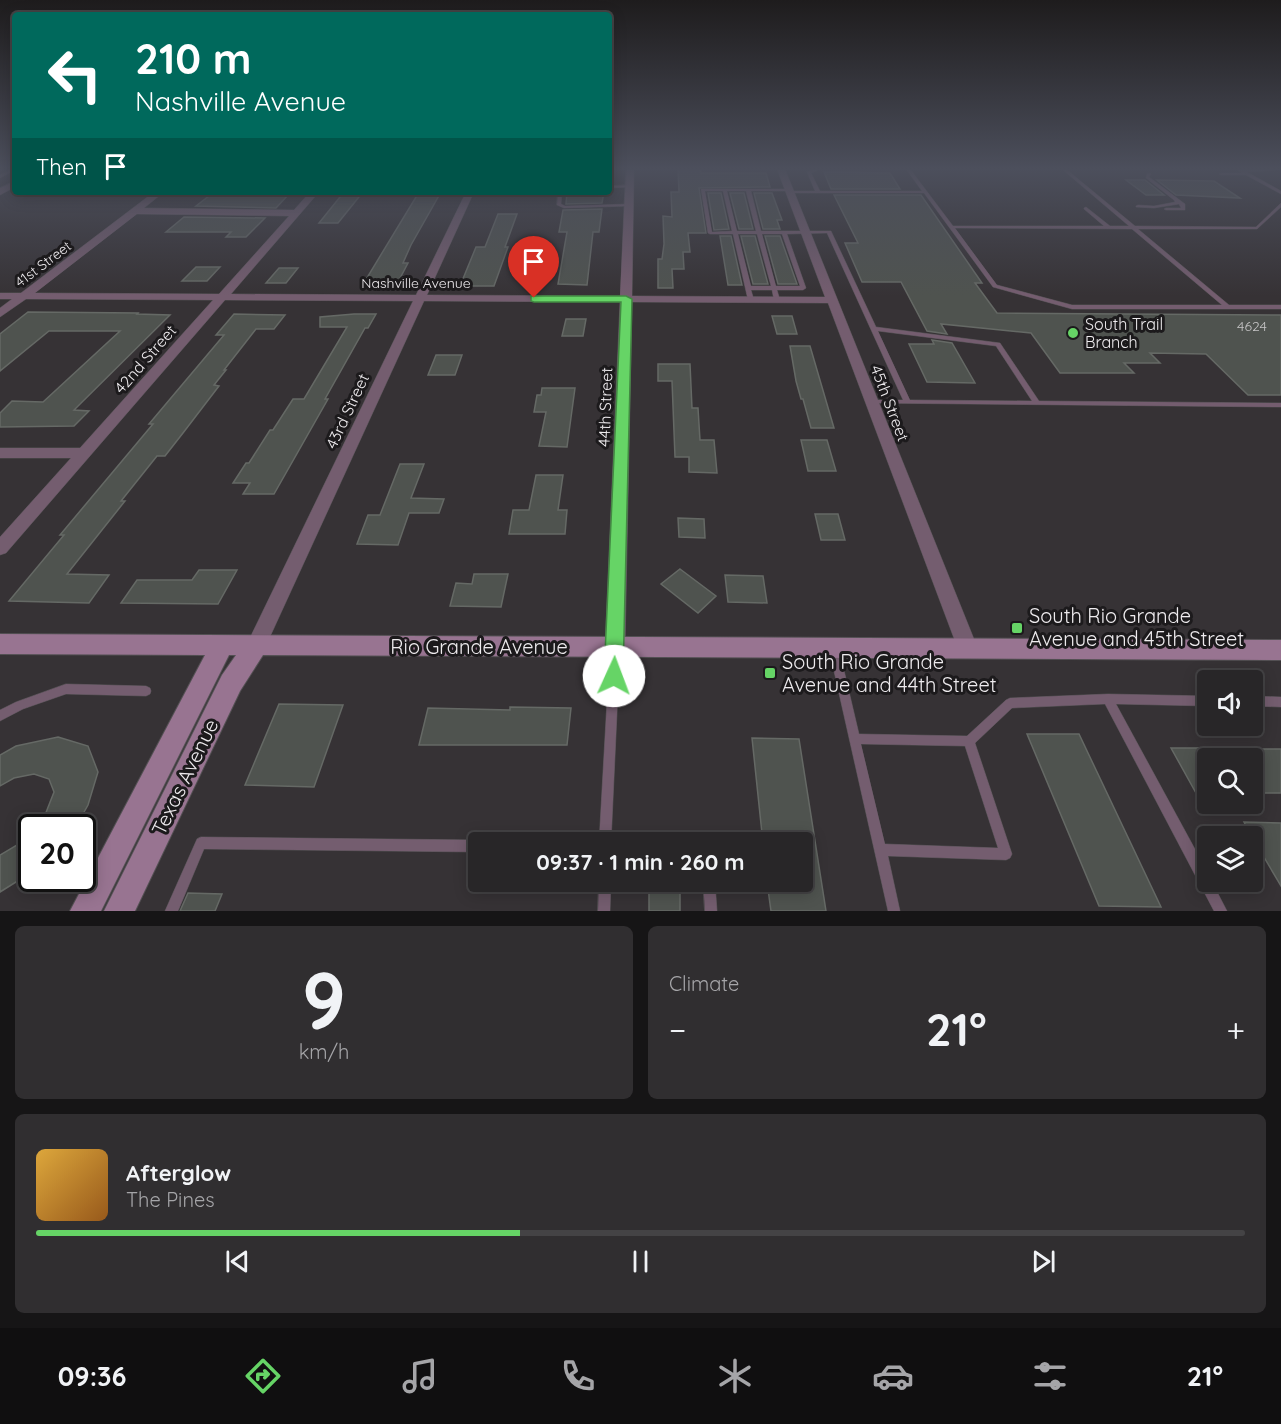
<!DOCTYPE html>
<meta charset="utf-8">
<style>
body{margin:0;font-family:Quicksand,sans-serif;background:#302e30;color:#f1f3f6;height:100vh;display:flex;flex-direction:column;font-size:22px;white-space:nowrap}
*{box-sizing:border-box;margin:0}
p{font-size:20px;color:#a5a5a8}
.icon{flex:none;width:33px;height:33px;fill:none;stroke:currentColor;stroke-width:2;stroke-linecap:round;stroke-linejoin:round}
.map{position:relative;height:911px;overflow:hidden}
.details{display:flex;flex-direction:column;gap:15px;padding:15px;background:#161516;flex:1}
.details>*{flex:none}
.hud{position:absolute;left:12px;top:12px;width:600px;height:183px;border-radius:6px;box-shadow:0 3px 15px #0003,0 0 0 2px #444345;background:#00695c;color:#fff;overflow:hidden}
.controls{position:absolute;left:1197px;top:670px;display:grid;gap:12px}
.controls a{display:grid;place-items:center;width:66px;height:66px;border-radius:6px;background:#282628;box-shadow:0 3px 15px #0003,0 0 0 2px #444345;font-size:30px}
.speed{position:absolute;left:18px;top:814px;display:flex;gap:12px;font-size:30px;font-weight:700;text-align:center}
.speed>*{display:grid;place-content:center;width:78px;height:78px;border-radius:50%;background:#282628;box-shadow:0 3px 15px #0003,0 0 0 2px #444345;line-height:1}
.speed .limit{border:3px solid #111;border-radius:9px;background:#fff;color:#111}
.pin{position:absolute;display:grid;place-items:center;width:51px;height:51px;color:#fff;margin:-62px -26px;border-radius:50% 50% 50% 0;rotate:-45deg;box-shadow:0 0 6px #0007}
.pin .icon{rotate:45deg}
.me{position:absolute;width:66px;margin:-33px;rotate:2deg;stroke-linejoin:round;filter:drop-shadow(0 0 4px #0008)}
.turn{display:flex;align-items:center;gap:21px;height:126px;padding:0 24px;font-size:27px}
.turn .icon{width:78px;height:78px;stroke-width:2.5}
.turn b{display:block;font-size:42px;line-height:51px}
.then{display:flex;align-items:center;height:57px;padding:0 24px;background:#0003;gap:12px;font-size:22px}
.big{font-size:45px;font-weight:700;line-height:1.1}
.details .tile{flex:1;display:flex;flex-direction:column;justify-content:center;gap:9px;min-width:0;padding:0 21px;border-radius:9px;background:#302e30}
.details .dial{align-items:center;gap:0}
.dial b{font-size:78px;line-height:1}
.song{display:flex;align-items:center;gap:18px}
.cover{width:72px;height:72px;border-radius:9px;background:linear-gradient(135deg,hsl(40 70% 55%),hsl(30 70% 35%))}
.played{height:6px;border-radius:3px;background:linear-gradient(90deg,#66d466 40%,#444345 40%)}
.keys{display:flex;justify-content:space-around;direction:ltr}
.heat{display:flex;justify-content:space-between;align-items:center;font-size:33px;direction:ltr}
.details .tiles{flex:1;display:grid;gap:15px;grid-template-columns:1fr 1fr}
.tile:last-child{grid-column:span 2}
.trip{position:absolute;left:468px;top:832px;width:345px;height:60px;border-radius:6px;background:#282628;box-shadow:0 3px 15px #0003,0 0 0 2px #444345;font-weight:700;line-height:60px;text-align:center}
.dock{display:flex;height:96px;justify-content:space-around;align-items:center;background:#100f10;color:#a5a5a8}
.dock .icon{width:42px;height:42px}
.dock .active{color:#66d466}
.dock b{font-size:27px;color:#f1f3f6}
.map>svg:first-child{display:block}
.building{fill:#4f534f;stroke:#656965;stroke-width:1.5}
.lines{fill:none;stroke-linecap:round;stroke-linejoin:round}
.lane-casing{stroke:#535053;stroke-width:1}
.street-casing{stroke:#535053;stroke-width:1}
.secondary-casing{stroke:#535053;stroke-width:2}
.lane{fill:#745d6f;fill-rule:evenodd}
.street{fill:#745d6f;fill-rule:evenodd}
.secondary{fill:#987491;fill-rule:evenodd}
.route{fill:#66d466;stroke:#428a42;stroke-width:1.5}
.poi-dot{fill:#66d466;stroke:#1c1a1c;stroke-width:2}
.labels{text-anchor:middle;stroke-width:6;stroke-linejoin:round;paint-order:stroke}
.far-street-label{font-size:14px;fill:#eeebee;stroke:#1c1a1c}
.number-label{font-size:14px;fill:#c6c5c6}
.poi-label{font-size:16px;fill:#eeebee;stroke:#1c1a1c;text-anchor:start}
.street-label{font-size:16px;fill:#eeebee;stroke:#1c1a1c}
.near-poi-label{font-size:20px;fill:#eeebee;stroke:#1c1a1c;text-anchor:start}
.near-street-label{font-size:20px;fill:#eeebee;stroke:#1c1a1c}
</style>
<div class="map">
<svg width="1281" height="911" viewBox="0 0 1281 911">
<rect width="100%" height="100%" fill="#363235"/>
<!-- building -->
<path class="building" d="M678 169H700L701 173H766L770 187 699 188 706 233H688L690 252H683L684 269H672L673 288H658V259H662L664 244 663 216 672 217 671 192H679Z
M824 172 890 173 900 189H831Z
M1126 180H1145L1164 195H1146Z
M1157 180 1214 181 1240 198 1176 195Z
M241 192 290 193 276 208 196 206 209 196 217 193Z
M344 192H363L338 223H319Z
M419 192H441L411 245 403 263H408L398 282 365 281Z
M567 192H604L602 203 566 204Z
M708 193H721L729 229 714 230Z
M730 193H744L753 229H739Z
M754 193H772L782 220H777L780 229H763Z
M834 195H921L982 283H975L997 313 1281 315V395H1248L1206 354 1150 353 1160 363H1124L1134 373H1060L1031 333 941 324 947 334 927 331 901 282H862L845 243H858Z
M602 209 599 232H593L587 285 558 284 567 232H559L563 210Z
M498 214H517L505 247H508L494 286H460L476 247H485Z
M184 217 265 218 246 237H226L231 232H166Z
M720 236H731L742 285H728Z
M741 236H755L768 284H753Z
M765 236H780L797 284H778Z
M196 267H220L207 281H182Z
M279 268H298L286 283H266Z
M28 312 138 313 137 314 170 315 74 410 89 411 74 426 0 427V413L12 401 43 402 120 331H49L0 371V334Z
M234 314 285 315 274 329H256L224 370H226L214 385 219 386 183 433 165 456H157L121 501H125L67 574 109 575 89 603 9 601 64 535H60L153 424H149L224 335H216Z
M354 314H376L368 328H365L325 399H328L274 494H243L250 483H233L246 463H249L270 430H273L293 399H304L347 327H320V317Z
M772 316H792L797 334H777Z
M566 319H586L583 336H562Z
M932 340 952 343 975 383 927 382 909 344H934Z
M790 346H810L834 428H811L803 399H801L796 381Z
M436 355H462L455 375H428Z
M658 364H690L692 408H698L700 440H714L717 473 689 472V457H675L672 381H658Z
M542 388H575L567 447 539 446 546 412H534L537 395H541Z
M801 440H827L836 471H808Z
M400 464H424L411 498 444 499 439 513H409L398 545 357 544 368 515H380Z
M536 475H563L558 510H567L565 534H509L513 510H529Z
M815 514H838L845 540H821Z
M678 518 704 519 705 538 679 537Z
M680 569 716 596 698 613 661 584Z
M199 570H237L218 604 121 603 137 580H192Z
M474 574H508L501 607 450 606 456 583 472 584Z
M725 575 763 576 767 603 728 602Z
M279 704 343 705 314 787 245 785Z
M510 707 571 708 567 745H419L428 708 510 710Z
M1027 734H1079L1161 907 1099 906Z
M58 737 88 746 98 772 88 805 75 828H34L45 815 54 792 49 779 34 774 14 778 0 786V755L16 746Z
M752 738 799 739 826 911H771L767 882H802V843H763Z
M1171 748H1208V793H1196Z
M1252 749H1281V793H1252Z
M1244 822 1281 823V886L1252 837Z
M32 836V872L0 892V855Z
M649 882H680V911H649Z
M188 893 222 894 215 911H180Z"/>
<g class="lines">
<defs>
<path id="lane" d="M12 169H15V170L0 178V175Z
M815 169H820L811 173 820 191H922L906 169H910L953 226H1104L1084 209V208L1086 207 1110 226H1129L1062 169H1066L1135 226 1256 227 1281 203V207L1257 229H1138L1229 305H1281V309H1072L993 287 924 193H789L787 191H751L761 231H831L876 327 1000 343 1039 401 1281 403V407L868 403 867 402 870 400H903L827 233 787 234 806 288 803 290H777L780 300 777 302 774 300 772 290H751L754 300 751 302 748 300 733 234H710L708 233 701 189H789L791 191H815L807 172ZM705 191H723L732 231 712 232ZM727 191H746L756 231H737ZM955 228 1132 229 1222 305H1072L997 285ZM738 234H757L771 286H751ZM762 234H782L800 286H776ZM878 331 996 346 1032 401 910 400Z
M1236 169H1240L1243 170 1278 169 1276 170 1247 172 1281 191V194L1246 175H1221L1219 174 1221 173H1242Z
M1149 173 1151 174 1149 177 1185 204V210H1166L1164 209 1166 208H1181L1179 204 1154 208 1136 207V206L1138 205 1154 206 1175 202 1174 200 1146 178 1147 174Z
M632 185V186L630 187 609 188V186Z
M558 192H562L561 204 565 206 629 204 631 205 629 206 564 208 557 205Z
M615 644 618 645 620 648 611 843H599L610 648 612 645Z
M834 645 837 646 839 649 859 734 967 736 1006 700 1010 698 1108 694 1208 696V706L1116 704 1208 873V882H1212L1227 911H1214L1105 704 1012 708 975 743 1012 854 1010 858 1006 860 888 856 900 911H888L829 649 831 646ZM861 744 965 746 998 848 885 844Z
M66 684 146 686 150 688 151 691 150 694 146 696 66 694 23 709 0 721V710L16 702Z
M1252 696 1281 697V707L1252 706Z
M201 837 478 840 483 843H478V852L204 849 178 911H165L197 839Z
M599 882H611L610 911H598Z
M703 882H715L717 911H705Z"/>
<path id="street" d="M626 169H634L632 296 825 297 777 169H785L978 649 975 655 968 658 961 655 958 649 828 303 632 302 625 648 622 654 615 657 608 654 605 648 620 302 424 301 263 652 256 654 249 652 246 646 413 301 225 300 6 553 0 555V537L71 458H0V448H80L213 300 26 299 0 317V308L12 299H0V293H21L154 192H164L144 208 294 210 310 192H319L231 294 416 295 466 192H474L427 295 620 296ZM137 214 289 216 219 294 35 293Z
M15 181V187L0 195V188Z"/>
<path id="secondary" d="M0 634 1281 640V660L263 655 240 691 135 911H104L222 675 236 655H229L101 911H70L205 655 0 654Z"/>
</defs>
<!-- lane casing -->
<use href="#lane" class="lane-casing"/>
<!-- street casing -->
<use href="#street" class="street-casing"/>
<!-- secondary casing -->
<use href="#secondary" class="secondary-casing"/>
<!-- lane -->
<use href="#lane" class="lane"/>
<!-- street -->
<use href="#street" class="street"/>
<!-- secondary -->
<use href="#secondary" class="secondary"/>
</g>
<!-- sky -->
<linearGradient id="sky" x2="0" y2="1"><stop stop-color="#1e1c1d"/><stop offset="0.57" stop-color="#4c4f5c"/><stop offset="1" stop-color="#4c4f5c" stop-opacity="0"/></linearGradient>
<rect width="1281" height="296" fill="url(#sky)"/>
<!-- route -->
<path class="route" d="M531 296H626L632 299 623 676 620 682 614 684 607 682 604 676 621 302H534L531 301Z"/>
<!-- markers -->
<g class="poi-dot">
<circle cx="1073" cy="333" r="6"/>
<rect x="1011" y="622" width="12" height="12" rx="3"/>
<rect x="764" y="667" width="12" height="12" rx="3"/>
</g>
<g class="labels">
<!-- far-street labels -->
<g class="far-street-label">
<text transform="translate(43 264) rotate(-37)" y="5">41st Street</text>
<text x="416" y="288">Nashville Avenue</text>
</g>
<!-- number labels -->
<g class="number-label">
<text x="1252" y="331">4624</text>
</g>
<!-- poi labels -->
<g class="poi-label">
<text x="1085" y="330">South Trail<tspan x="1085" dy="18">Branch</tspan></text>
</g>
<!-- street labels -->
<g class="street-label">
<text transform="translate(145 359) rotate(-49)" y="6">42nd Street</text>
<text transform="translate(890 403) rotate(69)" y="6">45th Street</text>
<text transform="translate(605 407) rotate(-88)" y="6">44th Street</text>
<text transform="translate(347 411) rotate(-65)" y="6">43rd Street</text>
</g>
<!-- near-poi labels -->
<g class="near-poi-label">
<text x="1029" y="623">South Rio Grande<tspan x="1029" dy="23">Avenue and 45th Street</tspan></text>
<text x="782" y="669">South Rio Grande<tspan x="782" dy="23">Avenue and 44th Street</tspan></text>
</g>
<!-- near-street labels -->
<g class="near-street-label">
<text x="479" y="654">Rio Grande Avenue</text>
<text transform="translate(185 777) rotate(-64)" y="7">Texas Avenue</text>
</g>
</g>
</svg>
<div class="controls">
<a><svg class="icon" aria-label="sound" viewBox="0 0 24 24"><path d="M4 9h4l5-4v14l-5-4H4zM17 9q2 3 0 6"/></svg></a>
<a><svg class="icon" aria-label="search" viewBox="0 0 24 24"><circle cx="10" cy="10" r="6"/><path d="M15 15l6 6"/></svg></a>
<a><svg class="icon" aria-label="layers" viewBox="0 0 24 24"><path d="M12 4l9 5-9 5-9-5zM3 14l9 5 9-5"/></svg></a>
</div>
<div class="speed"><div class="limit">20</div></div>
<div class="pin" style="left:534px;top:298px;background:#d93025"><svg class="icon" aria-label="arrive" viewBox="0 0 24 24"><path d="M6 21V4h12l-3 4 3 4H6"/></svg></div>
<svg class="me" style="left:614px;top:676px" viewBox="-20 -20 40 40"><circle r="19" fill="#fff"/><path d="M0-13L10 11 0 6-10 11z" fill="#66d466"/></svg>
<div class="trip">09:37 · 1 min · 260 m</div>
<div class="hud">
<div class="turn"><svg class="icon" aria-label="left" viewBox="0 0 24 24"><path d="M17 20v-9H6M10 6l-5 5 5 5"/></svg><div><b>210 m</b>Nashville Avenue</div></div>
<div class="then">Then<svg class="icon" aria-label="arrive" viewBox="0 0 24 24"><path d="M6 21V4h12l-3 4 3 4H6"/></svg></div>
</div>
</div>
<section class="details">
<div class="tiles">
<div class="tile dial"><b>9</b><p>km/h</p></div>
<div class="tile"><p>Climate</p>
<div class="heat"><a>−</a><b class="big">21°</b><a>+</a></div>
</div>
<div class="tile">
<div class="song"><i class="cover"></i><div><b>Afterglow</b><p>The Pines</p></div></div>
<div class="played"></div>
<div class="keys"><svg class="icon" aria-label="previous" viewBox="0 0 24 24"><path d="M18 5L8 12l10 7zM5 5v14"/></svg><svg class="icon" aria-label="pause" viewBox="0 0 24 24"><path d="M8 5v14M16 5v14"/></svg><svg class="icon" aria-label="next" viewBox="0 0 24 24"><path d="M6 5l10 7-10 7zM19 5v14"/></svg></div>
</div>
</div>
</section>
<nav class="dock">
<b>09:36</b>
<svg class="icon active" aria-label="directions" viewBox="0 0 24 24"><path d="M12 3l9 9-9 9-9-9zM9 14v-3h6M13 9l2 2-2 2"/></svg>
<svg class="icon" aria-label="music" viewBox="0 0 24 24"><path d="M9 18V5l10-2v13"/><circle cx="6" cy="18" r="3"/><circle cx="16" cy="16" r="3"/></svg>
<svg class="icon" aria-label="phone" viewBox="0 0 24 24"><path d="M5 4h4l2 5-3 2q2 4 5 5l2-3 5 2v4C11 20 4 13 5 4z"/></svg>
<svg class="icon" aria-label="climate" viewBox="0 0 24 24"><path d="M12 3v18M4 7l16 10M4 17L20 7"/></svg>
<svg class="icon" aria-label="car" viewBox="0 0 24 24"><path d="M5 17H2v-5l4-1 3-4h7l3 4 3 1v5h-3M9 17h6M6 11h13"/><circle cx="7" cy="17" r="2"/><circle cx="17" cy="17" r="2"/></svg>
<svg class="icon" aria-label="filters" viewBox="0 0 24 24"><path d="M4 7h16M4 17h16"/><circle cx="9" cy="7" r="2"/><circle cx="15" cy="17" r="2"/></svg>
<b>21°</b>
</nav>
